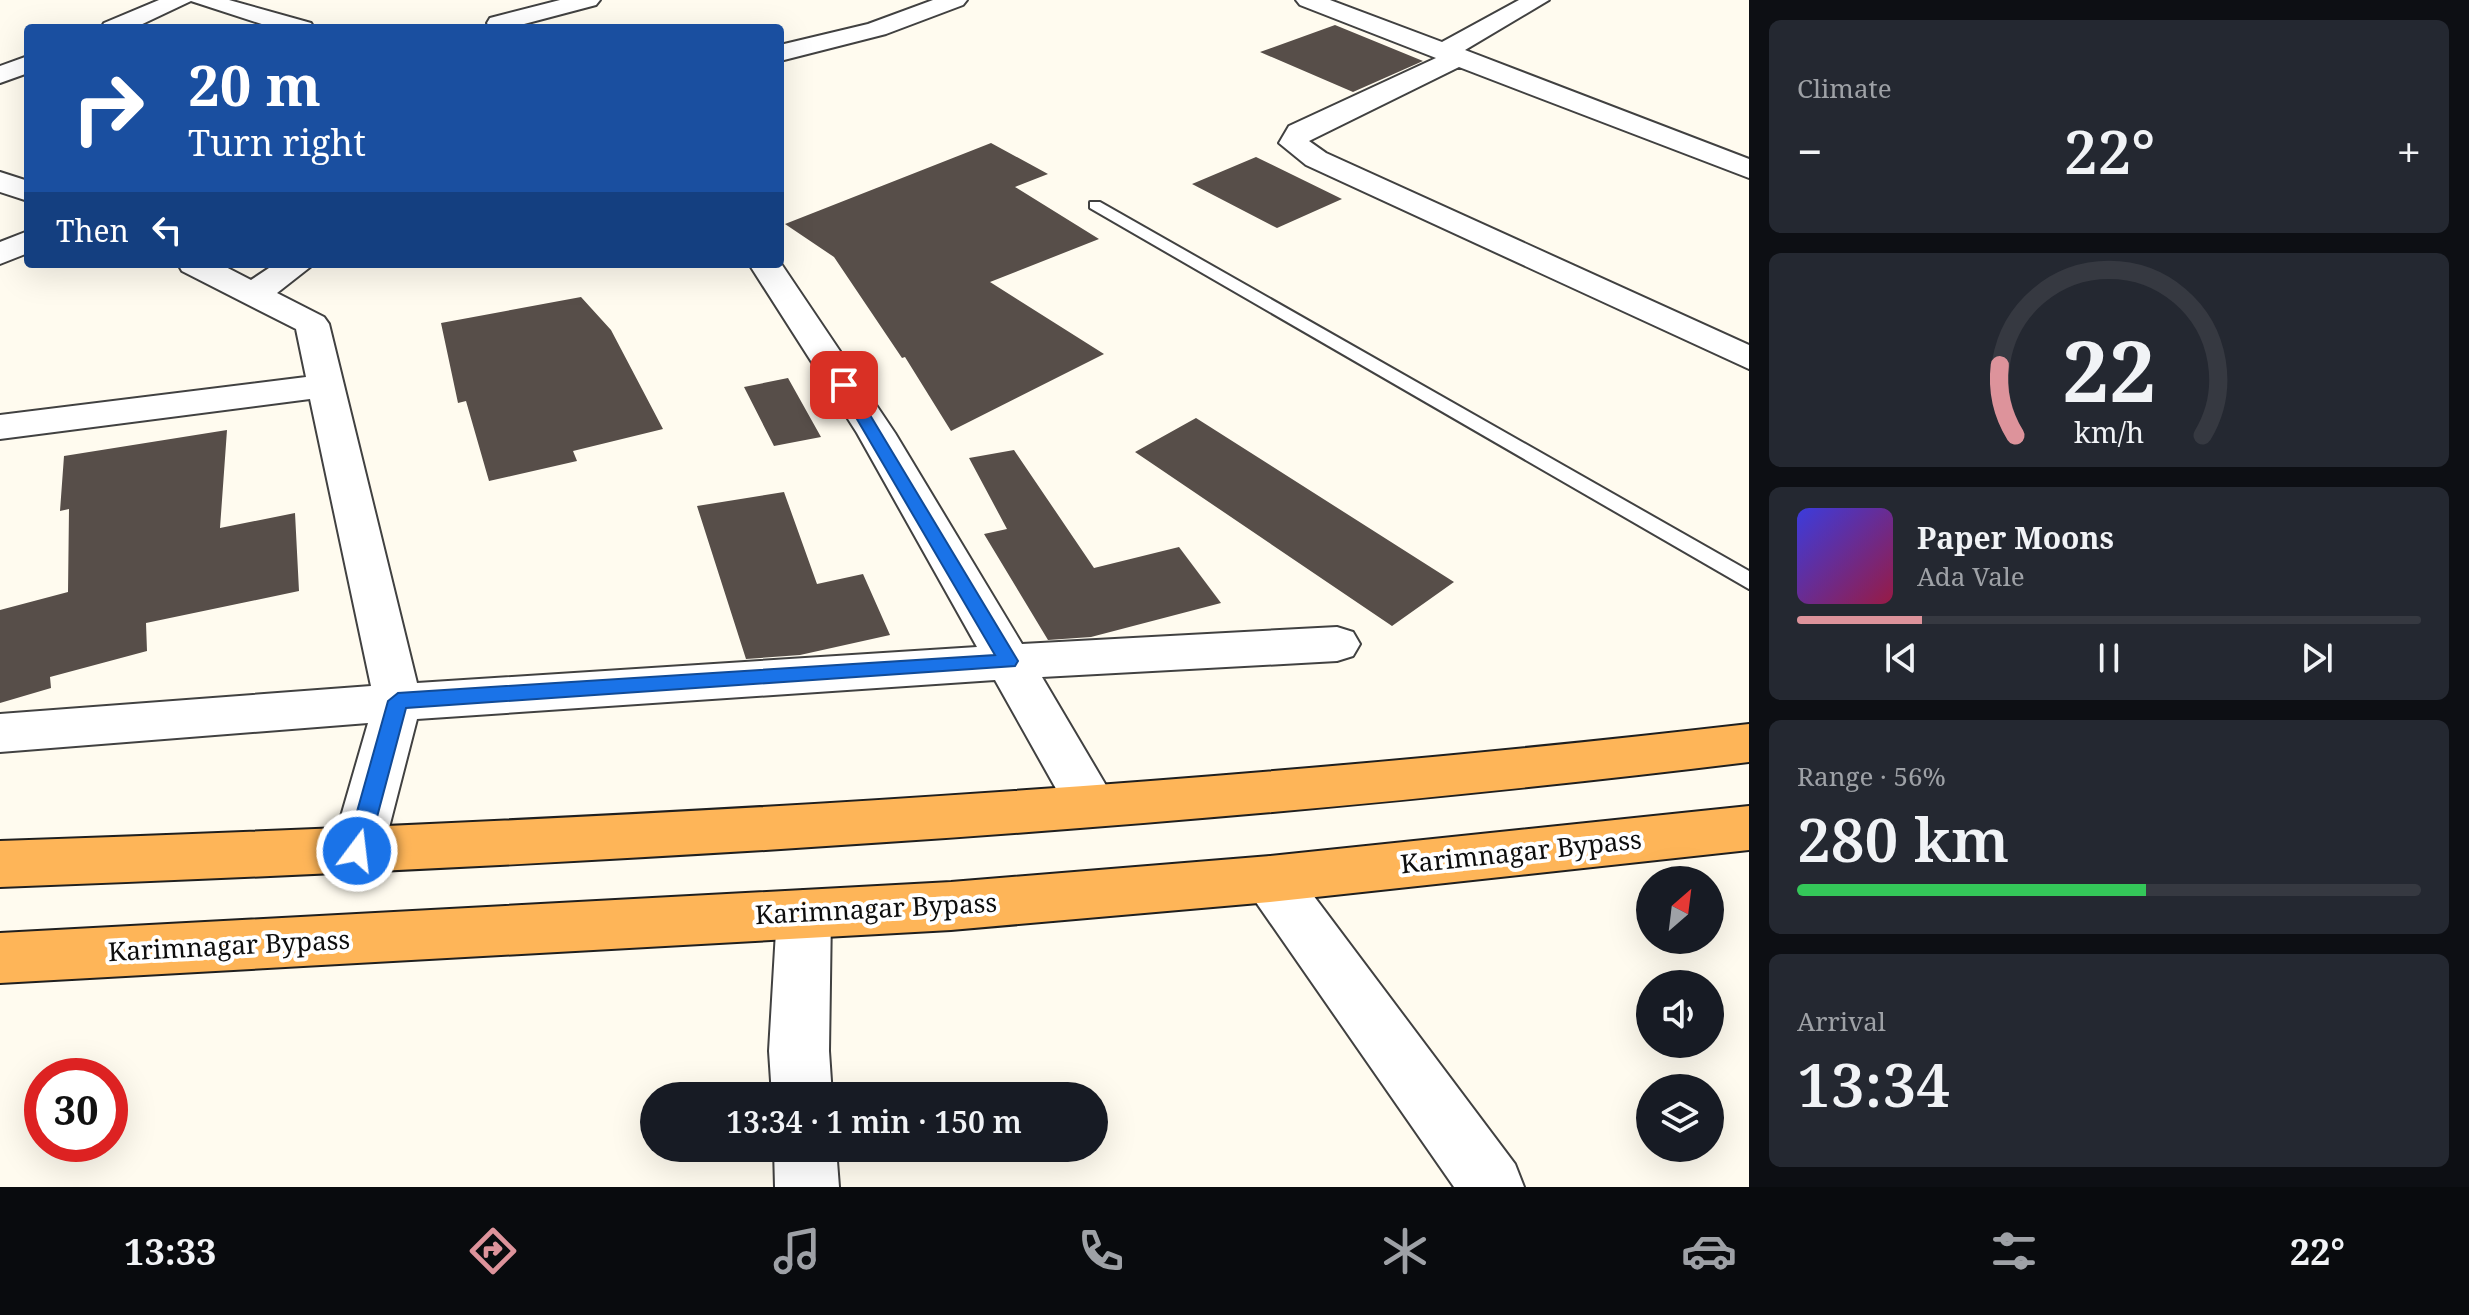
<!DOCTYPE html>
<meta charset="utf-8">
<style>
body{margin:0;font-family:"Noto Serif",serif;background:#242831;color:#f1f3f6;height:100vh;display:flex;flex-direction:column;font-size:30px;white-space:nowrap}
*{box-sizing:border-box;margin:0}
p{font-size:26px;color:#9ea1a6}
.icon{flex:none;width:44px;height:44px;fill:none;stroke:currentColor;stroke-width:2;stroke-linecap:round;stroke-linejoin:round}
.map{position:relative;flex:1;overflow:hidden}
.panel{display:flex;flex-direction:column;gap:20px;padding:20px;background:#0d0f14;width:720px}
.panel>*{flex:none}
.guide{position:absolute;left:24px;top:24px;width:760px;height:244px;border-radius:8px;box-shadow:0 8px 32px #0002;background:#1a4fa0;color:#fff;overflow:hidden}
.needle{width:52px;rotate:28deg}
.tools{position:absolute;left:1636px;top:866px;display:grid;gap:16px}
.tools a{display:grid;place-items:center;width:88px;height:88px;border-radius:50%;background:#171b24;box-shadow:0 8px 32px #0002;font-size:40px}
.speed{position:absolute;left:24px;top:1058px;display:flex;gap:16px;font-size:40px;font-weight:700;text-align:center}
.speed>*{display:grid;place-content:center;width:104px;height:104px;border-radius:50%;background:#171b24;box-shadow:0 8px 32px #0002;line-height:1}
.speed .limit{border:12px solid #d22;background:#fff;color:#111}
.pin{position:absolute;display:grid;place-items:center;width:68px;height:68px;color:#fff;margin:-34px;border-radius:16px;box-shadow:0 4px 12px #0006}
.me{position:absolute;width:88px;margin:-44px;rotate:15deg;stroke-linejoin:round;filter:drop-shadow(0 0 6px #0008)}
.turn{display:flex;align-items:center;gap:28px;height:168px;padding:0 32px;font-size:36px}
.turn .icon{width:104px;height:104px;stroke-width:2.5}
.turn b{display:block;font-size:56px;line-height:68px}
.then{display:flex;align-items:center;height:76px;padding:0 32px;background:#0003;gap:16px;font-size:30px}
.big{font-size:60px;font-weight:600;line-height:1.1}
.panel .tile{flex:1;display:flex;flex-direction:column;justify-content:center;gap:12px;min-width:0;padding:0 28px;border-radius:12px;background:#242831}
.panel .dial{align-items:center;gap:0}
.dial svg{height:208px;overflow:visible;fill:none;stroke:#363941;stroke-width:7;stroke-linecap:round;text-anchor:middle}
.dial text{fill:#f1f3f6;stroke:none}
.song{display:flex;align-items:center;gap:24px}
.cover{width:96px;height:96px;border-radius:12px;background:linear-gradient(135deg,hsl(240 70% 55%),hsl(340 70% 35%))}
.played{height:8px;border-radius:4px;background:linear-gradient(90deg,#dd939b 20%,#363941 20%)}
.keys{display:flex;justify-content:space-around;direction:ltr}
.heat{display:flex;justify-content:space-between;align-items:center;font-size:44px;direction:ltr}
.charge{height:12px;border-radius:6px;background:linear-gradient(90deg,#34c759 56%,#363941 0)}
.trip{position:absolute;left:640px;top:1082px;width:468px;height:80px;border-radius:40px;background:#171b24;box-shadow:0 8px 32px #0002;font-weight:600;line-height:80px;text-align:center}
.dock{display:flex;height:128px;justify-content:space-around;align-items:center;background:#090b0e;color:#9ea1a6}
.dock .icon{width:56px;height:56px}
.dock .on{color:#dd939b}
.dock b{font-size:36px;color:#f1f3f6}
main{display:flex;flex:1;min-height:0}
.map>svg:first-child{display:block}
.building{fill:#574e49}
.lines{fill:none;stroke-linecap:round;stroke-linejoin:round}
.service-casing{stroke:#414141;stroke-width:4}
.minor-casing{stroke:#414141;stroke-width:4}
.trunk-casing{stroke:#1f1f1f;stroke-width:4}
.service{fill:#fff;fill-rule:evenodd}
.minor{fill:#fff;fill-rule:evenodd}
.trunk{fill:#feb558;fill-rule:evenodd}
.route{fill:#1a73e8;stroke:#114b97;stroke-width:2}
.labels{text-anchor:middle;stroke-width:8;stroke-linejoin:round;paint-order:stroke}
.near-street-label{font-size:26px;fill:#0e0e0e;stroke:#fff}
</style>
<main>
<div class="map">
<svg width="1749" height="1187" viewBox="0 0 1749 1187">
<rect width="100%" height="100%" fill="#fffbef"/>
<!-- building -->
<path class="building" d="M1335 25 1423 61 1353 92 1260 52Z
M991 143 1048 174 1015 187 1099 239 990 282 1104 354 951 431 905 357 902 358 834 257 785 224Z
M1256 157 1342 199 1277 228 1192 184Z
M581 297 611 330 663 429 573 451 577 461 489 481 466 401 458 403 441 323Z
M788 378 821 437 774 446 744 387Z
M1196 418 1454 582 1392 626 1135 452Z
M227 430 220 528 295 513 299 591 146 623 147 651 50 677 51 688 0 703V610L68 592 69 509 60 511 64 456Z
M1014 450 1094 568 1179 547 1221 603 1091 637 1048 640 984 534 1007 529 969 458Z
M784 492 817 584 863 574 890 635 800 655 746 659 697 506Z"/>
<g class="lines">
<defs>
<path id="service" d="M1090 202H1100L1749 571V589L1090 208Z"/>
<path id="minor" d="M159 0H229L311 23 314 28H274L191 1 134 28H101L104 23Z
M560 0H600L596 5 509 28H490L487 23 490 18Z
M933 0H967L963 5 886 34 780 61V45L868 24Z
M1296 0H1330L1442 42 1519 0H1549L1465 50 1749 159V178L1459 67 1309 141 1326 153 1749 345V369L1306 165 1279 143 1289 126 1436 58 1300 5Z
M28 56V73L0 83V66Z
M0 172 28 181V201L0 192Z
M28 231V253L0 264V242Z
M780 262 895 433 1022 644 1337 627 1353 632 1360 644 1353 656 1337 661 1042 677 1117 804 1109 819 1091 825 1073 819 995 680 417 719 383 851 376 867 357 873 338 867 331 851 368 723 0 752V714L371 686 310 399 0 439V415L306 377 296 329 182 271 178 264H220L251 280 275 264H314L277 293 324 317 329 324 417 683 977 647 857 433 749 264Z
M1270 856 1289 863 1515 1164 1524 1187H1454L1251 895 1243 879 1251 863Z
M804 890 823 897 831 914 829 1051 832 1096H772L769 1051 777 914 785 897Z
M774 1148H836L839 1187H775Z"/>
<path id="trunk" d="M1749 724V762C1168 833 584 865 0 887V841C584 821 1168 791 1749 724Z
M1749 806V850L1270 902 951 930 0 983V933L951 882 1270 856Z"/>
</defs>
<!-- service casing -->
<use href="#service" class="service-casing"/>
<!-- minor casing -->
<use href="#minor" class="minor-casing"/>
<!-- trunk casing -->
<use href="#trunk" class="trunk-casing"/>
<!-- service -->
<use href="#service" class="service"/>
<!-- minor -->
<use href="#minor" class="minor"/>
<!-- trunk -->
<use href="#trunk" class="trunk"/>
</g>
<!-- route -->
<path class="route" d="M839 381 852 385 1015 656 1018 661 1015 666 406 708 368 851 365 857H349L346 851 388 701 398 693 995 655 837 385Z"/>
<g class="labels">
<!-- near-street labels -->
<g class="near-street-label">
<text transform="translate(1521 852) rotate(-6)" y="9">Karimnagar Bypass</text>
<text transform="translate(876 909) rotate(-3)" y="9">Karimnagar Bypass</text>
<text transform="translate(229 946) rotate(-3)" y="9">Karimnagar Bypass</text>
</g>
</g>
</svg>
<div class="tools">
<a><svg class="needle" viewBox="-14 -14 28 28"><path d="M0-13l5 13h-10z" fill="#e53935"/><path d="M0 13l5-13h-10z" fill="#9ea1a6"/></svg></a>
<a><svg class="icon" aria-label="sound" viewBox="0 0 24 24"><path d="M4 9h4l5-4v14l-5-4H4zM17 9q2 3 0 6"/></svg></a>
<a><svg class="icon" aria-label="layers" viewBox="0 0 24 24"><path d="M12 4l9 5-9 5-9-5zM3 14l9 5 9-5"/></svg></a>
</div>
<div class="speed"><div class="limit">30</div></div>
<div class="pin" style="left:844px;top:385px;background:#d93025"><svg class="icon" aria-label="arrive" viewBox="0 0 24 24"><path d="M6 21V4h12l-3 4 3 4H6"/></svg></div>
<svg class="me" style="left:357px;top:851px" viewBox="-20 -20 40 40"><circle r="17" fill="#1a73e8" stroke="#fff" stroke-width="3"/><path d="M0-11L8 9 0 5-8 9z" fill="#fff"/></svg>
<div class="trip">13:34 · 1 min · 150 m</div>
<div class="guide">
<div class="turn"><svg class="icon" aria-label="right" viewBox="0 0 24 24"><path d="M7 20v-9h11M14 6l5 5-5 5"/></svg><div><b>20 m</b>Turn right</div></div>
<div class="then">Then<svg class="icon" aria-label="left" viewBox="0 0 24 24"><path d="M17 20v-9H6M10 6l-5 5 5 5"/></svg></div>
</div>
</div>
<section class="panel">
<div class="tile"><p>Climate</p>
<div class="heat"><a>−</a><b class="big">22°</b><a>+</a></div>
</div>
<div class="tile dial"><svg viewBox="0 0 100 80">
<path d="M14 69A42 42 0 1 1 86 69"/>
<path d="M14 69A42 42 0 0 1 8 42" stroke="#dd939b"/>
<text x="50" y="56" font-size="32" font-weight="700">22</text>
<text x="50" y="72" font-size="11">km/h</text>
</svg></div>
<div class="tile">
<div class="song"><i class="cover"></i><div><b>Paper Moons</b><p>Ada Vale</p></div></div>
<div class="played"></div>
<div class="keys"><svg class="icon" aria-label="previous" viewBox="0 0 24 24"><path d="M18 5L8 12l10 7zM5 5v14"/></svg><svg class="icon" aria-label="pause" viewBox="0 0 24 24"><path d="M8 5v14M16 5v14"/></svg><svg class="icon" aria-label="next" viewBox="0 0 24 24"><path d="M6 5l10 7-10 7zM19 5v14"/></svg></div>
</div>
<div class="tile"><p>Range · 56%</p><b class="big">280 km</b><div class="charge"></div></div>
<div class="tile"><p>Arrival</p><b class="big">13:34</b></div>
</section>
</main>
<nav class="dock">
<b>13:33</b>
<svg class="icon on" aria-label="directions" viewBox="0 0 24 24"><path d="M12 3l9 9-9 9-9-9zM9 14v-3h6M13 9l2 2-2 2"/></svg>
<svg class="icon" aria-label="music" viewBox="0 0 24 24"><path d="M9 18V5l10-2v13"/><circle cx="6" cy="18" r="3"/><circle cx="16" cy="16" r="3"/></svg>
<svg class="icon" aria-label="phone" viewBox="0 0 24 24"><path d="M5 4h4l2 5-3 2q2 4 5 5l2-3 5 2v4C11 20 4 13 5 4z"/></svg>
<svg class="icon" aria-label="climate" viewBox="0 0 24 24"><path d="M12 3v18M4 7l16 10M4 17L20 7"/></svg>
<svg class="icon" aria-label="car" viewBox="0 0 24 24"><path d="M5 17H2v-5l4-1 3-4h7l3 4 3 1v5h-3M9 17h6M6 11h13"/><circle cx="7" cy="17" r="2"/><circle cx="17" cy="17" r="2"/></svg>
<svg class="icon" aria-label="filters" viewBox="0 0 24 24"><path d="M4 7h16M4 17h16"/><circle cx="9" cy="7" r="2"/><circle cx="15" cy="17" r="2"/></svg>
<b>22°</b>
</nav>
